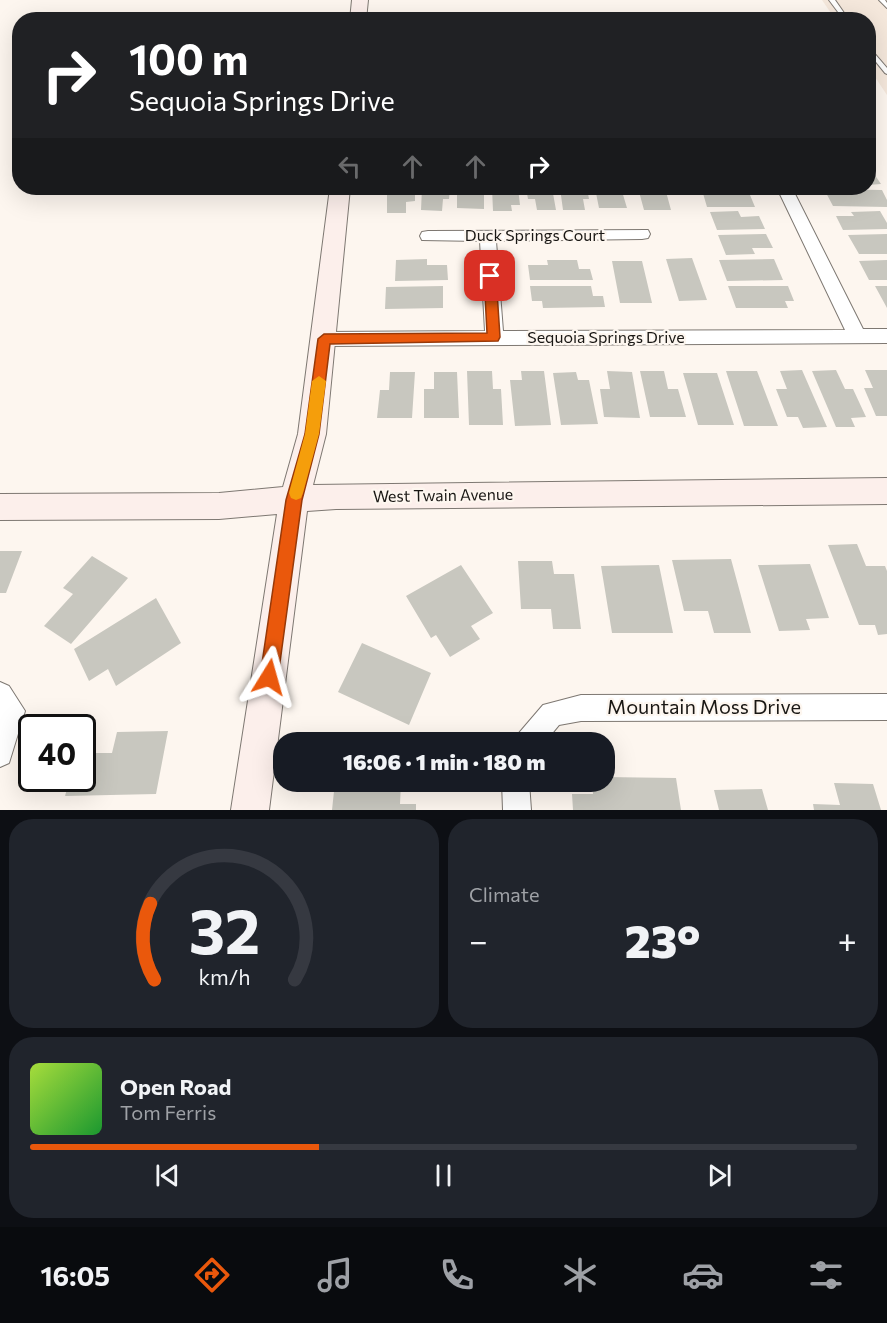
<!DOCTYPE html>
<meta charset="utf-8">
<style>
body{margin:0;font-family:Commissioner,sans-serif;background:#20242c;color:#f1f3f6;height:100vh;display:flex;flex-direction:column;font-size:22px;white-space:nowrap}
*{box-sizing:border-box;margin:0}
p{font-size:20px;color:#9ea1a6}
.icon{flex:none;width:33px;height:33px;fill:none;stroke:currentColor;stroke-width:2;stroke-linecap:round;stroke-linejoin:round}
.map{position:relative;height:810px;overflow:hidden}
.drawer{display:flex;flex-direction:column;gap:9px;padding:9px;background:#0d0f14;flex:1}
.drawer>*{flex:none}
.banner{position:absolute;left:12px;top:12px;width:864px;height:183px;border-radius:24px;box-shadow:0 6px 24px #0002;background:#202124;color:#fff;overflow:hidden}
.speed{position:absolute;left:18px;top:714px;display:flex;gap:12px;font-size:30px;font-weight:700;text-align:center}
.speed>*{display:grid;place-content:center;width:78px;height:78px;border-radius:50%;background:#171b24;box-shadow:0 6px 24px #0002;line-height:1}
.speed .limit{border:3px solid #111;border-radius:9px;background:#fff;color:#111}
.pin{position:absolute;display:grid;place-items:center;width:51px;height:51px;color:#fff;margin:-26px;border-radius:12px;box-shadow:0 3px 9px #0006}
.me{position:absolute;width:66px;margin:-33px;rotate:8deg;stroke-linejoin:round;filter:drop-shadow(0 0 4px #0008)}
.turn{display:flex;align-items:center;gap:21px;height:126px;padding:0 18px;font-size:27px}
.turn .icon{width:78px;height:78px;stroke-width:2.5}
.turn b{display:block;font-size:42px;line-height:51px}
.lanes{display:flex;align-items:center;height:57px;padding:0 18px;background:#0003;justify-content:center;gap:30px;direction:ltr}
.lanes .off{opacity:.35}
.big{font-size:45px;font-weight:800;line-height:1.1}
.drawer .card{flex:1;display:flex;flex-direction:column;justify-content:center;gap:9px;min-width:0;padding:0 21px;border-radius:24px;background:#20242c}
.drawer .dial{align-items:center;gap:0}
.dial svg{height:156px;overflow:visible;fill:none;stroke:#363941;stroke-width:7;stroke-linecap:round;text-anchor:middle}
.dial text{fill:#f1f3f6;stroke:none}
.song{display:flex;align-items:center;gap:18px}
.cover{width:72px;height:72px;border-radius:9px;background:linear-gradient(135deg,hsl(80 70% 55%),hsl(130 70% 35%))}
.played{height:6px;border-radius:3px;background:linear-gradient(90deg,#ea580c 35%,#363941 35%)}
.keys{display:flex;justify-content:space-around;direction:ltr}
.heat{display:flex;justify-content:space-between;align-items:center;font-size:33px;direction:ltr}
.drawer .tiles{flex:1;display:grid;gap:9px;grid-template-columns:1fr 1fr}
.card:last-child{grid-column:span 2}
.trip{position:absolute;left:273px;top:732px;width:342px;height:60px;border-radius:24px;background:#171b24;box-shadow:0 6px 24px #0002;font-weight:800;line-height:60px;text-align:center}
.menu{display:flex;height:96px;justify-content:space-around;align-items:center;background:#090b0e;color:#9ea1a6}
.menu .icon{width:42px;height:42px}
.menu .on{color:#ea580c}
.menu b{font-size:27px;color:#f1f3f6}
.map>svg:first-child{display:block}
.built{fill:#f5e8dc}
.building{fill:#c8c7bf}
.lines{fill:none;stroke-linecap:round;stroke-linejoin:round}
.lane-casing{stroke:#7e7872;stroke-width:2}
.street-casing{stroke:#7e7872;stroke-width:2}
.secondary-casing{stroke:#7e7872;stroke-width:2}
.lane{fill:#fff;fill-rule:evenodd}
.street{fill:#fff;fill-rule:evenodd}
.secondary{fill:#fcefeb;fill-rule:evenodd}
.route{fill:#ea580c;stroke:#983908;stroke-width:1.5}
.slow{fill:#f59e0b}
.labels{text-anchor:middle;stroke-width:4.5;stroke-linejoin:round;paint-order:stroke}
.street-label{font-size:16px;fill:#191714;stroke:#fdf6ef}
.near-street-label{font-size:20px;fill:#191714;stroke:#fdf6ef}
</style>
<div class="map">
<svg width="887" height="810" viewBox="0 0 887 810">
<rect width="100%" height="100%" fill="#fdf6ef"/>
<!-- built -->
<path class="built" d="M822 0H887V95L869 68 868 20 835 19Z"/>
<!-- building -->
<path class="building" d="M868 168H870L881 184 868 185Z
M387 188H415V201L406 202V213H387Z
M422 188H450L449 199H443L442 211 421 210Z
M457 188H484V209L457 208Z
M492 188H518L520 205H511L512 211H493Z
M526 188H552L556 210H537L535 199H528Z
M560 188H587L589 199H583L585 210H563Z
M595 188H621L627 208H599Z
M638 188H665L671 210H644Z
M824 189 882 190 887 200V207L833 206Z
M702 190H730L732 194 750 195 755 207H707Z
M738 211 741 217 759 216 765 229 717 230 710 212Z
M880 211 887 223V229L843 230 836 216H854L851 212Z
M766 234 773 248H752L755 254 726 255 718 235Z
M887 234V254H859L848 235Z
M692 258 707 300 679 301 666 259Z
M427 259V265H447L448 280 395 281 396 260Z
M774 259 783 280 727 281 719 260Z
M547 260H577L579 269H590L593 280H530L528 265H548Z
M887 260V280H869L859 261Z
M612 261H642L652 303H620Z
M443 286V308L385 309 386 287Z
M530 286H591L593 296H603L605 307 543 308 542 301H532Z
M728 286H788L794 301H785L788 308H736Z
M875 286H887V308Z
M802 370 827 427 803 428 798 417H787L776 389H787L780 371Z
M836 370 845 389H853L866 417 851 418 855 427H836L812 371Z
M865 370H887V416H876L864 388H873Z
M467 371H492L493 389H501L503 425H469Z
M521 371H544L551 425 515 426 510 380H522Z
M607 371 632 372 640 418 604 417 600 389H610Z
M640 371H664L668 389H678L686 417H650Z
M726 371H757L778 426H744Z
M390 372H415L412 418H377L380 390H389Z
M434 372H457L459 418H424V389H434Z
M576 372 578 380H589L598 424 561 425 553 373Z
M683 373H717L734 425H698Z
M857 544 866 566H885L887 571V634L878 635 875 625H859L828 545Z
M0 551H22L6 593H0Z
M92 556 128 578 71 644 44 626 73 594 63 588Z
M731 559 751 633H714L708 611H684L672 560Z
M518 561H552L554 574H574L581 629H553L551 609H521Z
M810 564 829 618 806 619 810 630 779 631 758 565Z
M461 565 493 613 471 626 480 639 450 657 436 635 431 638 406 596Z
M659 565 673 633H612L601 566Z
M156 598 181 643 116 686 108 669 89 681 74 649Z
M362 643 431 673 409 725 338 692Z
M168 731 156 794 65 796 70 778H82V753H112L117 732Z
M604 777 676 778 681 810H573L572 794H593L592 782H604Z
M335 782H401L400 804H416V810H332Z
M834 783 873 784 881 810H814L813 804 840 805Z
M762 789 768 810H719L714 790Z"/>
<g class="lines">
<defs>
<path id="lane" d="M829 0H835L849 20H844Z
M879 0H885L887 3V8Z
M868 46 887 68V74L885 73 868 52Z"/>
<path id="street" d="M777 188H792L863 329H887V343L324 346 318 344 315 339 318 334 324 332 485 331 480 241 422 240 420 236 422 232 428 231 648 230 650 234 648 238 642 239 496 241 503 331 845 330Z
M0 682 9 686 25 711 9 763 0 767Z
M887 694V720L581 721 559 725 545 742H515L519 733 543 705 581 695Z
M502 782H529L531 810H503Z"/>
<path id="secondary" d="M352 0H368L366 20H350Z
M330 188H350L326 434 313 485 887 478V504L336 509 307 511 269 810H231L277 514 219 519 0 520V494L219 493 283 487 298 434Z"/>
</defs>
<!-- lane casing -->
<use href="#lane" class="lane-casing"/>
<!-- street casing -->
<use href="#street" class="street-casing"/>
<!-- secondary casing -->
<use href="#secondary" class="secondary-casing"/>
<!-- lane -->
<use href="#lane" class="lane"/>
<!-- street -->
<use href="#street" class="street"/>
<!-- secondary -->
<use href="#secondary" class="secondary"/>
</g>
<!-- route -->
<path class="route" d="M490 272 496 276 500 337 498 341 330 344 319 434 302 500 278 677 275 683 269 686 263 683 260 677 286 500 305 434 318 339 324 334 487 333 484 276Z"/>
<!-- slow -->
<path class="slow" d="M319 376 326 381 319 434 303 493 301 498 296 500 291 498 289 493 305 434 312 381Z"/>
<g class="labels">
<!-- street labels -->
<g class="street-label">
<text x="535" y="241">Duck Springs Court</text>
<text x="606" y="343">Sequoia Springs Drive</text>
<text transform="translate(443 495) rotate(-1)" y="6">West Twain Avenue</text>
</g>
<!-- near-street labels -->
<g class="near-street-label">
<text x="704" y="714">Mountain Moss Drive</text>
</g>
</g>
</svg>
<div class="speed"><div class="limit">40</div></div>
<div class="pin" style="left:490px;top:276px;background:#d93025"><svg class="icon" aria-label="arrive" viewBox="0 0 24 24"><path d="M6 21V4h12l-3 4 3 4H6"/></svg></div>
<svg class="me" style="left:269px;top:677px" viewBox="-20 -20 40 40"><path d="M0-17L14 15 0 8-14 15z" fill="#ea580c" stroke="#fff" stroke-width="4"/></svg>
<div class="trip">16:06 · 1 min · 180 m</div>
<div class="banner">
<div class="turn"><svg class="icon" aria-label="right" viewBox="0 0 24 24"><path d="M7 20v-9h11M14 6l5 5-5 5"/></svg><div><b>100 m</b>Sequoia Springs Drive</div></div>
<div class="lanes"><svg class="icon off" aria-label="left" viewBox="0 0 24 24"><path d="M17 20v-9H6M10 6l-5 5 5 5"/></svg><svg class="icon off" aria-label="ahead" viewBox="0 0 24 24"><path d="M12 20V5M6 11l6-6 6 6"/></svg><svg class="icon off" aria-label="ahead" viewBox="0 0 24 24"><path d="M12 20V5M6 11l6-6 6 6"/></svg><svg class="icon" aria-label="right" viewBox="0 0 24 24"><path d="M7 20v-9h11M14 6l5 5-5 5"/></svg></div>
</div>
</div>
<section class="drawer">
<div class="tiles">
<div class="card dial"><svg viewBox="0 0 100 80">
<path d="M14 69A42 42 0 1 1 86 69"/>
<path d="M14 69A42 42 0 0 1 12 30" stroke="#ea580c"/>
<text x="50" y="56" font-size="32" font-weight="700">32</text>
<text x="50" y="72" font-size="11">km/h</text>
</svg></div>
<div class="card"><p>Climate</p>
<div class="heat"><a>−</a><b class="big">23°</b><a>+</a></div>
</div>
<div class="card">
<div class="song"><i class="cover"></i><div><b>Open Road</b><p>Tom Ferris</p></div></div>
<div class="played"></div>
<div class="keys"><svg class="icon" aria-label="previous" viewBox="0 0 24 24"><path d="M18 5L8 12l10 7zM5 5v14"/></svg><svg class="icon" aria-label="pause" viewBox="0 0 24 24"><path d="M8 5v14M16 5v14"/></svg><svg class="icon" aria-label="next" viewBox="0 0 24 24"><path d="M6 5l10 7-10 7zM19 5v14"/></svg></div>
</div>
</div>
</section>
<nav class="menu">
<b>16:05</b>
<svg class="icon on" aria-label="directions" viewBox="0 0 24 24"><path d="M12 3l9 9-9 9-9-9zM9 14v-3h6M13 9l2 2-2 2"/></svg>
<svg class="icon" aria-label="music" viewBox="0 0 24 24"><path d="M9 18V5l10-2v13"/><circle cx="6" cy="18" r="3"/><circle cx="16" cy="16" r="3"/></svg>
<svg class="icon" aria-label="phone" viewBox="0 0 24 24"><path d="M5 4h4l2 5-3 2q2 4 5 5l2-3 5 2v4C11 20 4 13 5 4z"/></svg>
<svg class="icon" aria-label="climate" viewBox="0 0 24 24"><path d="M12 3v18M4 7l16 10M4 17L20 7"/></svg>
<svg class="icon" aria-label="car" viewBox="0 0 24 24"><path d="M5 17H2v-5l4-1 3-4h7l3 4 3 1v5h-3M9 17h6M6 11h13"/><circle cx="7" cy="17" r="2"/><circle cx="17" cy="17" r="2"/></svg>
<svg class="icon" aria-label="filters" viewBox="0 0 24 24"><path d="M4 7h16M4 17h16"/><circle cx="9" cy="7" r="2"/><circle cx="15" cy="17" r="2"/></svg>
</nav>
